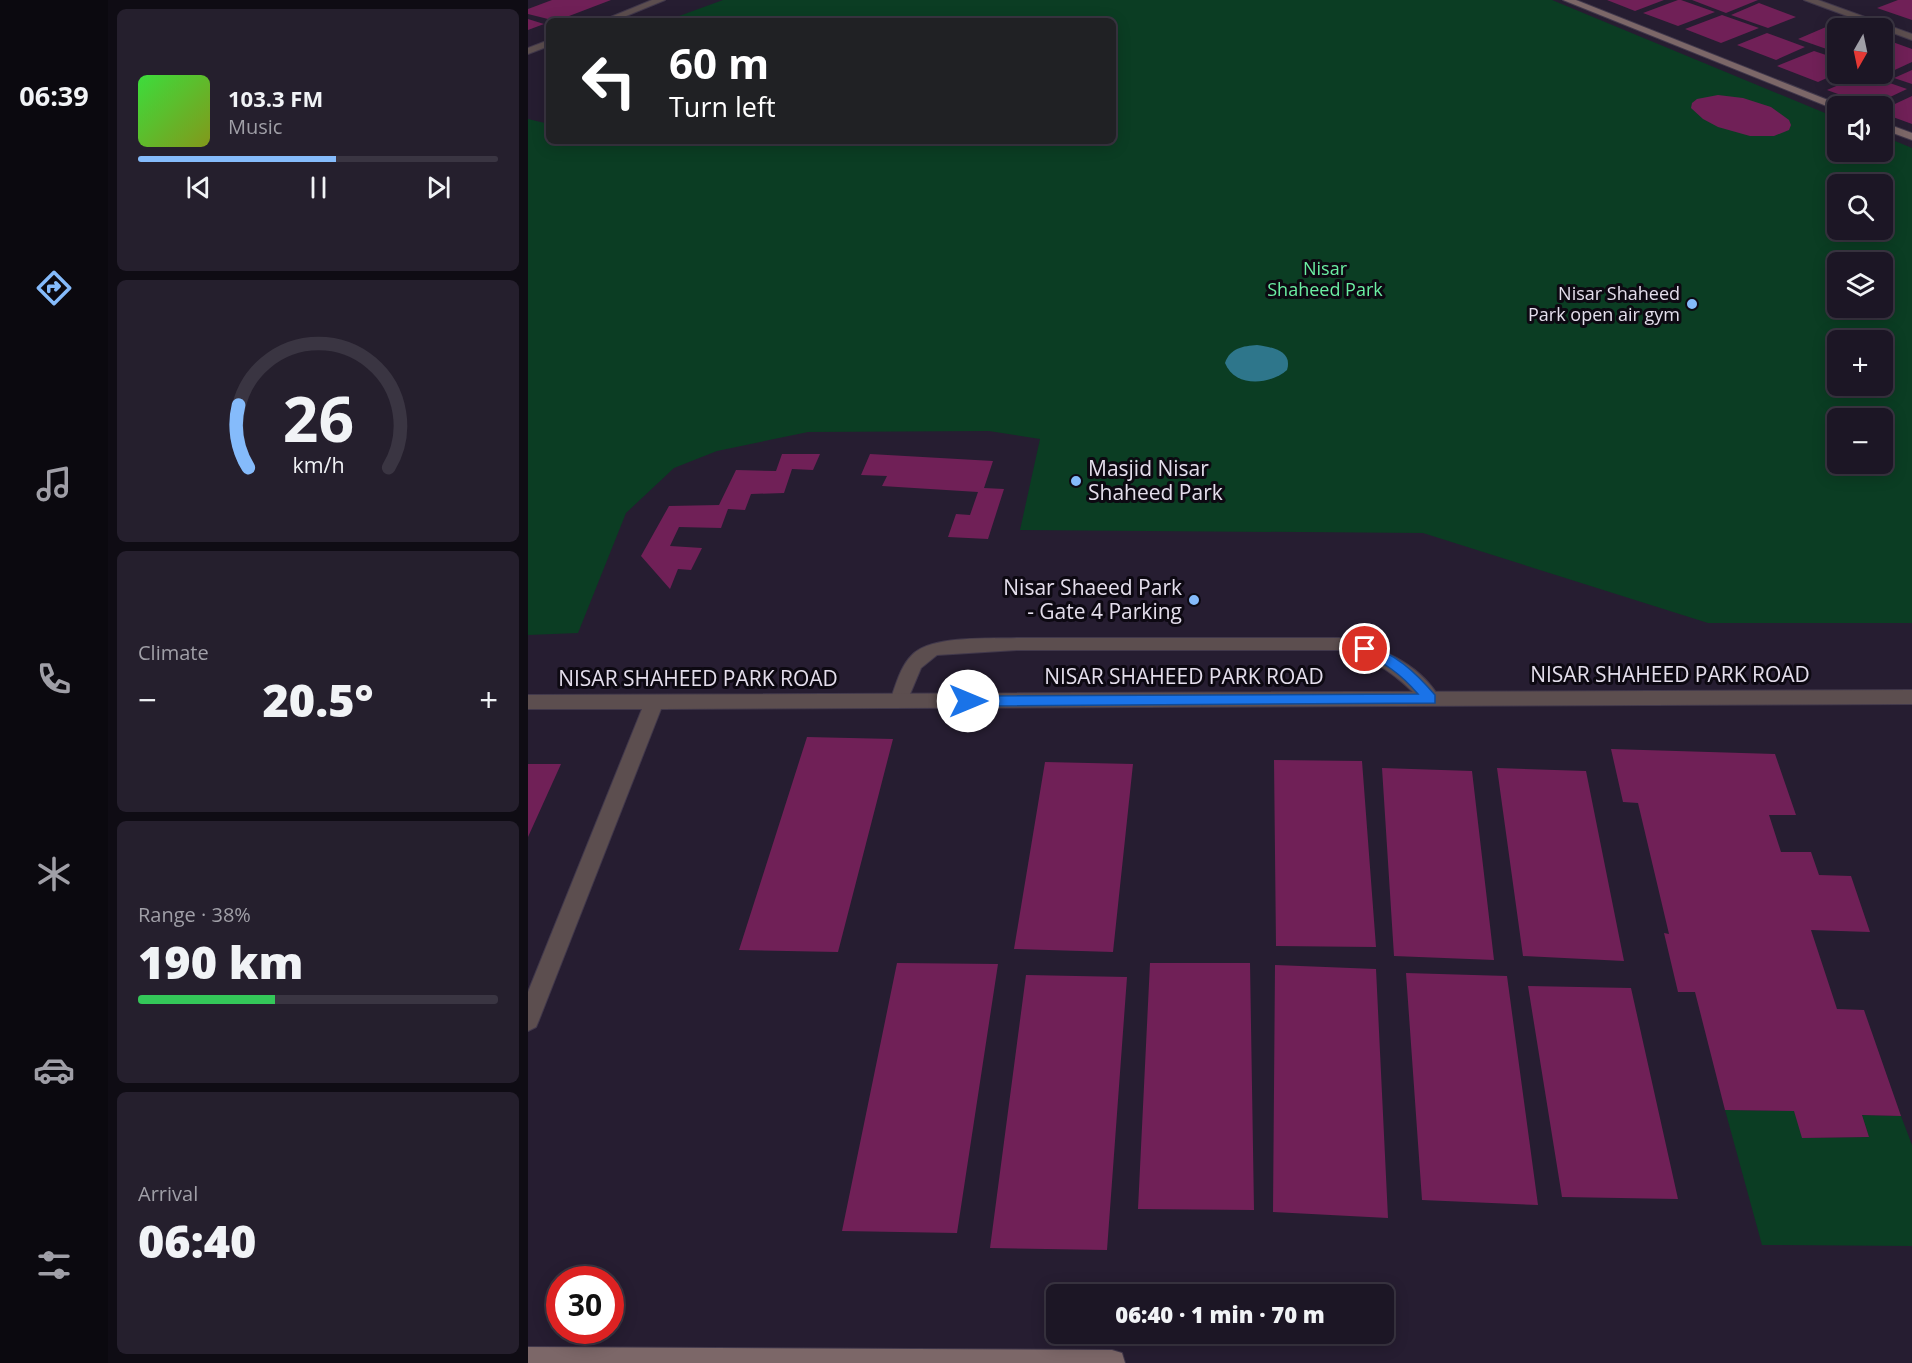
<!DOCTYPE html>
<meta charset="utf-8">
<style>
body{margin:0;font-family:"Open Sans",sans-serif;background:#251f2d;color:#f1f3f6;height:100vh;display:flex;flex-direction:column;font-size:22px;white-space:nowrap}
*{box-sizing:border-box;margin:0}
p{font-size:20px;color:#a09fa7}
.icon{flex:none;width:33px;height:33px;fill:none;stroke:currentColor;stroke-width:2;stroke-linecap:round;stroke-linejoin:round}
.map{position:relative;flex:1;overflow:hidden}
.sheet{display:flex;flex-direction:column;gap:9px;padding:9px;background:#0f0c14;width:420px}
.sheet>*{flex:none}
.hud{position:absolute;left:18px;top:18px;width:570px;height:126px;border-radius:9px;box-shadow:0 3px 15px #0003,0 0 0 2px #3a3542;background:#202124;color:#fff;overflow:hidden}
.needle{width:39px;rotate:189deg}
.tools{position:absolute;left:1299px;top:18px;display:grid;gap:12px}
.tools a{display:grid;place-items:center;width:66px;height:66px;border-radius:9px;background:#1c1625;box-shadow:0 3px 15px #0003,0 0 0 2px #3a3542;font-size:30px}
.speed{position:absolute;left:18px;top:1266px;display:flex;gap:12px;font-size:30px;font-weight:700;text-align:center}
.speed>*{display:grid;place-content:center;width:78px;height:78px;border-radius:50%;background:#1c1625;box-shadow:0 3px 15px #0003,0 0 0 2px #3a3542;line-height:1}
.speed .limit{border:9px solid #d22;background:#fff;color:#111}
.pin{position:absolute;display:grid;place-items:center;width:51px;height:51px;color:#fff;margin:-26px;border:3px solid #fff;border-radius:50%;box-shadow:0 2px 6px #0007}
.me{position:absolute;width:66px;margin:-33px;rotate:90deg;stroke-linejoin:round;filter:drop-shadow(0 0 4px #0008)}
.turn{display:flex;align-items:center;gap:21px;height:126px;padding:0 24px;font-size:27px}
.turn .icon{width:78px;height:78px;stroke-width:2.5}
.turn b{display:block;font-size:42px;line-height:51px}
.big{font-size:45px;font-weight:800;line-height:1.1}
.sheet .tile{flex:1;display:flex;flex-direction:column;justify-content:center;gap:9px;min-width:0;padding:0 21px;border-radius:9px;background:#251f2d}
.sheet .dial{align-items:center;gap:0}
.dial svg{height:156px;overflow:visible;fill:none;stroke:#3a3542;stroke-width:7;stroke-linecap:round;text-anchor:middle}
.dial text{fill:#f1f3f6;stroke:none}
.song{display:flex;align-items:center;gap:18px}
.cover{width:72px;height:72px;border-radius:9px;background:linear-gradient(135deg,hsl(120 70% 55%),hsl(70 70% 35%))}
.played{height:6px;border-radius:3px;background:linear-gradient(90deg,#85bbfb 55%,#3a3542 55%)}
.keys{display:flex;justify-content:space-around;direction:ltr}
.heat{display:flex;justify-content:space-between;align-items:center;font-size:33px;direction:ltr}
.charge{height:9px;border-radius:4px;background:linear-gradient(90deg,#34c759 38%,#3a3542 0)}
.trip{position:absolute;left:518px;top:1284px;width:348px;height:60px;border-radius:9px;background:#1c1625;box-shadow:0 3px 15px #0003,0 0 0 2px #3a3542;font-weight:800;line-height:60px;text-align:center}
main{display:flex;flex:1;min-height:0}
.menu{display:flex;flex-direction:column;width:108px;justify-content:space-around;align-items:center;background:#0b090f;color:#a09fa7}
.menu .icon{width:42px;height:42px}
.menu .current{color:#85bbfb}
.menu b{font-size:27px;color:#f1f3f6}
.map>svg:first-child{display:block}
.green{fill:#0b3d23;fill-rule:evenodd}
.water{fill:#2e768b}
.building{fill:#702057}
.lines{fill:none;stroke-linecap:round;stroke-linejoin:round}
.lane-casing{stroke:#41384b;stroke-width:2}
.street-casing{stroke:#41384b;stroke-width:2}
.secondary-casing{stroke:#41384b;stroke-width:2}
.lane{fill:#5c4e4f;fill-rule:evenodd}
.street{fill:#5c4e4f;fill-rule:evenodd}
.secondary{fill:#7c6768;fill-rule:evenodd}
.route{fill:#1a73e8;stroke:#114b97;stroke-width:1.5}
.poi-dot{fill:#85bbfb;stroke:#0d0912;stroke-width:2}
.labels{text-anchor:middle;stroke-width:6;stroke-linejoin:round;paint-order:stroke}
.far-park-label{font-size:18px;fill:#6befa3;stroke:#0d0912}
.far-poi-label{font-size:18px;fill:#e4deec;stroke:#0d0912;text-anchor:end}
.poi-label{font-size:21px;fill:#e4deec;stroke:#0d0912;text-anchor:start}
.street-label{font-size:21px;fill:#e4deec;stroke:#0d0912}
</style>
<main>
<nav class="menu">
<b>06:39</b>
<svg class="icon current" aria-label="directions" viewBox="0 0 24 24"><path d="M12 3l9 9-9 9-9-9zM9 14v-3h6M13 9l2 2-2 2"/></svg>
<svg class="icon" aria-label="music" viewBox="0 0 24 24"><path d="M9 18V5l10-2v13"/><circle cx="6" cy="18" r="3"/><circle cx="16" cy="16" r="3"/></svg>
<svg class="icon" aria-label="phone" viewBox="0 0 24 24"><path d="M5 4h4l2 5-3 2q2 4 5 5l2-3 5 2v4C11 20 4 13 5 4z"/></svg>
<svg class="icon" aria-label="climate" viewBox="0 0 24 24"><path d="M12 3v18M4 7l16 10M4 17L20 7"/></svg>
<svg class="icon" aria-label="car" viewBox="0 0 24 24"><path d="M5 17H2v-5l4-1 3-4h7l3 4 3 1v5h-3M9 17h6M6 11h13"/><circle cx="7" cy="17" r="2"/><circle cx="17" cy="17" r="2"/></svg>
<svg class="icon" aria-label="filters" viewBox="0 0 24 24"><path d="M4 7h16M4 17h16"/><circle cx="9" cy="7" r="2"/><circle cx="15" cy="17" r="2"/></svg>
</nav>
<section class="sheet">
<div class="tile">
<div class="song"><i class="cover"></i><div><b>103.3 FM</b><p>Music</p></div></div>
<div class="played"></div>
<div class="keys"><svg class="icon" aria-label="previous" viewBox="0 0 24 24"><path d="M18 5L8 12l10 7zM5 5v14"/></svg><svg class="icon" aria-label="pause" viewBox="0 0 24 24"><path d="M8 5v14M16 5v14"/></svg><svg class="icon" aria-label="next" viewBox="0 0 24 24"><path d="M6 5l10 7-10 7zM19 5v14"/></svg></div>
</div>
<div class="tile dial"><svg viewBox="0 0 100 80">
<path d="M14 69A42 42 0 1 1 86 69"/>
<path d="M14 69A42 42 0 0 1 9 37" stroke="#85bbfb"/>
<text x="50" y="56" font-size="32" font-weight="700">26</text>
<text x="50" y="72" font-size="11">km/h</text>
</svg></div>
<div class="tile"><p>Climate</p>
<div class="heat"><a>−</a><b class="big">20.5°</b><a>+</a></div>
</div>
<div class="tile"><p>Range · 38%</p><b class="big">190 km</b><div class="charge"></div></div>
<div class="tile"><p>Arrival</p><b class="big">06:40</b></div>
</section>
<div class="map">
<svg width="1384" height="1363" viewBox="0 0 1384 1363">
<rect width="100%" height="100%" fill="#261d31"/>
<!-- green -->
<path class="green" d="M195 0H1024L1309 118 1310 152H1354L1355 136 1384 148V623H1180L895 533 492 530 512 439 461 431 280 432 189 451 146 468 98 513 50 633 0 635V119L21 124V141H585V21L143 19ZM1310 184H1354V230H1310ZM1310 262H1354V308H1310ZM1310 340H1354V386H1310ZM1310 418H1354V464H1310Z
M1197 1110 1266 1111 1275 1138 1341 1137 1334 1115 1373 1116 1384 1145V1246L1234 1245Z"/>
<!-- water -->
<path class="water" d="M729 345C744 347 765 351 759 370 742 385 707 388 697 363 702 348 715 346 729 345Z"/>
<!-- building -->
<path class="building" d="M24 0H83L28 21 0 14V9Z
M1079 0H1136L1107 11Z
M1150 0H1153L1187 12 1150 26 1115 13Z
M1164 0H1230L1198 13Z
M1370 0H1384V20L1349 8Z
M1231 3 1268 17 1240 28 1203 15Z
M1194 15 1231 28 1193 43 1157 29Z
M0 19 16 24 0 30Z
M1305 24 1317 28H1310V53L1270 39Z
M1239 33 1277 47 1248 60 1209 45Z
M1359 40 1384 49V62L1358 74 1354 72V42Z
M1286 51 1310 59V73L1290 82 1249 66Z
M1384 70V84L1366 78Z
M1336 74 1379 89 1343 106 1299 90Z
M1190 95 1215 98 1243 107 1261 120 1263 125 1261 130 1246 136H1222L1190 127 1175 119 1163 108 1164 103 1169 99Z
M1384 96V124L1354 113V110Z
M254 454H292L285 470 264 469 256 493 223 494 217 510 200 509 193 528 151 527 142 546 174 548 163 570 150 569 142 589 113 556 141 506 191 505 208 470 248 471Z
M342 454 465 461 456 488 476 489 460 539 420 537 428 514 442 515 450 492 354 486 359 476 333 475Z
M279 737 365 739 310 952 211 950Z
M1083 749 1247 754 1268 815H1241L1253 852H1283L1291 875 1323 876 1342 932 1283 930 1309 1009 1336 1010 1373 1116 1334 1115 1341 1137 1274 1138 1266 1111 1197 1110 1167 992H1150L1136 933 1141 934 1110 803 1095 802Z
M746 760 834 761 848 947 748 946Z
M517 762 605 764 585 952 486 949Z
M0 764H33L0 837Z
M854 768 944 771 966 960 866 956Z
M969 768 1058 771 1096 961 995 956Z
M369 963 470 964 429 1233 314 1231Z
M622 963H722L726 1210 610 1209Z
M747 965 848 969 860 1218 745 1212Z
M878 973 979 976 1010 1205 894 1200Z
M498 975 599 977 579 1250 462 1248Z
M1000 986 1103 988 1150 1199 1034 1197Z"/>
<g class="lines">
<defs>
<path id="lane" d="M489 638H811C849 646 892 663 912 699L909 704H897C871 677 848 658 811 650H489L409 655 393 668 377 706H365L362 701C368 685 372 667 384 655 403 635 462 639 489 638Z"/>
<path id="street" d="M124 0H137L86 21H73Z
M1276 0H1290L1384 34V40Z
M21 40V46L0 54V48Z
M1384 690V704L133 709 11 1020 8 1027 0 1031V992L114 709H0V695Z"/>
<path id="secondary" d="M1035 0H1048L1315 106 1306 109Z
M1354 122 1384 133V140L1354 129Z
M0 1347 584 1350 594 1353 597 1363H0Z"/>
</defs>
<!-- lane casing -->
<use href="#lane" class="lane-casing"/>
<!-- street casing -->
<use href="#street" class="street-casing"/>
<!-- secondary casing -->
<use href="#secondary" class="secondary-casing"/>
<!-- lane -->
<use href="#lane" class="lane"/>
<!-- street -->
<use href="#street" class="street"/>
<!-- secondary -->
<use href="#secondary" class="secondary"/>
</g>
<!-- route -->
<path class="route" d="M837 644C867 653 887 672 907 695V703L440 706 433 701 440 696 890 694C873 674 856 662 832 652V645Z"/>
<!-- markers -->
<g class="poi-dot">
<circle cx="1164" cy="304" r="6"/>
<circle cx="548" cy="481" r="6"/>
<circle cx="666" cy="600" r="6"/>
</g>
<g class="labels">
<!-- far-park labels -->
<g class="far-park-label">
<text x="797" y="275">Nisar<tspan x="797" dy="21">Shaheed Park</tspan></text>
</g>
<!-- far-poi labels -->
<g class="far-poi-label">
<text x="1152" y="300">Nisar Shaheed<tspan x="1152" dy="21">Park open air gym</tspan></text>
</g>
<!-- poi labels -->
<g class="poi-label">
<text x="560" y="476">Masjid Nisar<tspan x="560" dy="24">Shaheed Park</tspan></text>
<text x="654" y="595" text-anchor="end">Nisar Shaeed Park<tspan x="654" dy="24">- Gate 4 Parking</tspan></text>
</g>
<!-- street labels -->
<g class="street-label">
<text x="1142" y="682">NISAR SHAHEED PARK ROAD</text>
<text x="656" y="684">NISAR SHAHEED PARK ROAD</text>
<text x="170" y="686">NISAR SHAHEED PARK ROAD</text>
</g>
</g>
</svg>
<div class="tools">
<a><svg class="needle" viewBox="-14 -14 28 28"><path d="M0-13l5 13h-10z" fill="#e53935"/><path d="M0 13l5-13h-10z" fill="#a09fa7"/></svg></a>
<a><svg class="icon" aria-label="sound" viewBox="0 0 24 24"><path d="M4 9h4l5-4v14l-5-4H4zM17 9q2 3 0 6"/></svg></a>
<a><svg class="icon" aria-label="search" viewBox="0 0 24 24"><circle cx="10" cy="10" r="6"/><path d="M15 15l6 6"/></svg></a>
<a><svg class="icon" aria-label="layers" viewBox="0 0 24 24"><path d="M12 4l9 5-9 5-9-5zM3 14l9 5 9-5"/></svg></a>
<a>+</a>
<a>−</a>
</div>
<div class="speed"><div class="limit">30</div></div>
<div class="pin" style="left:837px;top:649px;background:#d93025"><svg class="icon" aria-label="arrive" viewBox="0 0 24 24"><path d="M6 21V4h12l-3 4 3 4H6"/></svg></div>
<svg class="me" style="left:440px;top:701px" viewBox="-20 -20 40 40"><circle r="19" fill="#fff"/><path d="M0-13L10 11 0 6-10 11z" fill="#1a73e8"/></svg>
<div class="trip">06:40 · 1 min · 70 m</div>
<div class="hud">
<div class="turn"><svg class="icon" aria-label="left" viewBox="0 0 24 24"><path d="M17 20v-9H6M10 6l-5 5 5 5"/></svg><div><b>60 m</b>Turn left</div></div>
</div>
</div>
</main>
